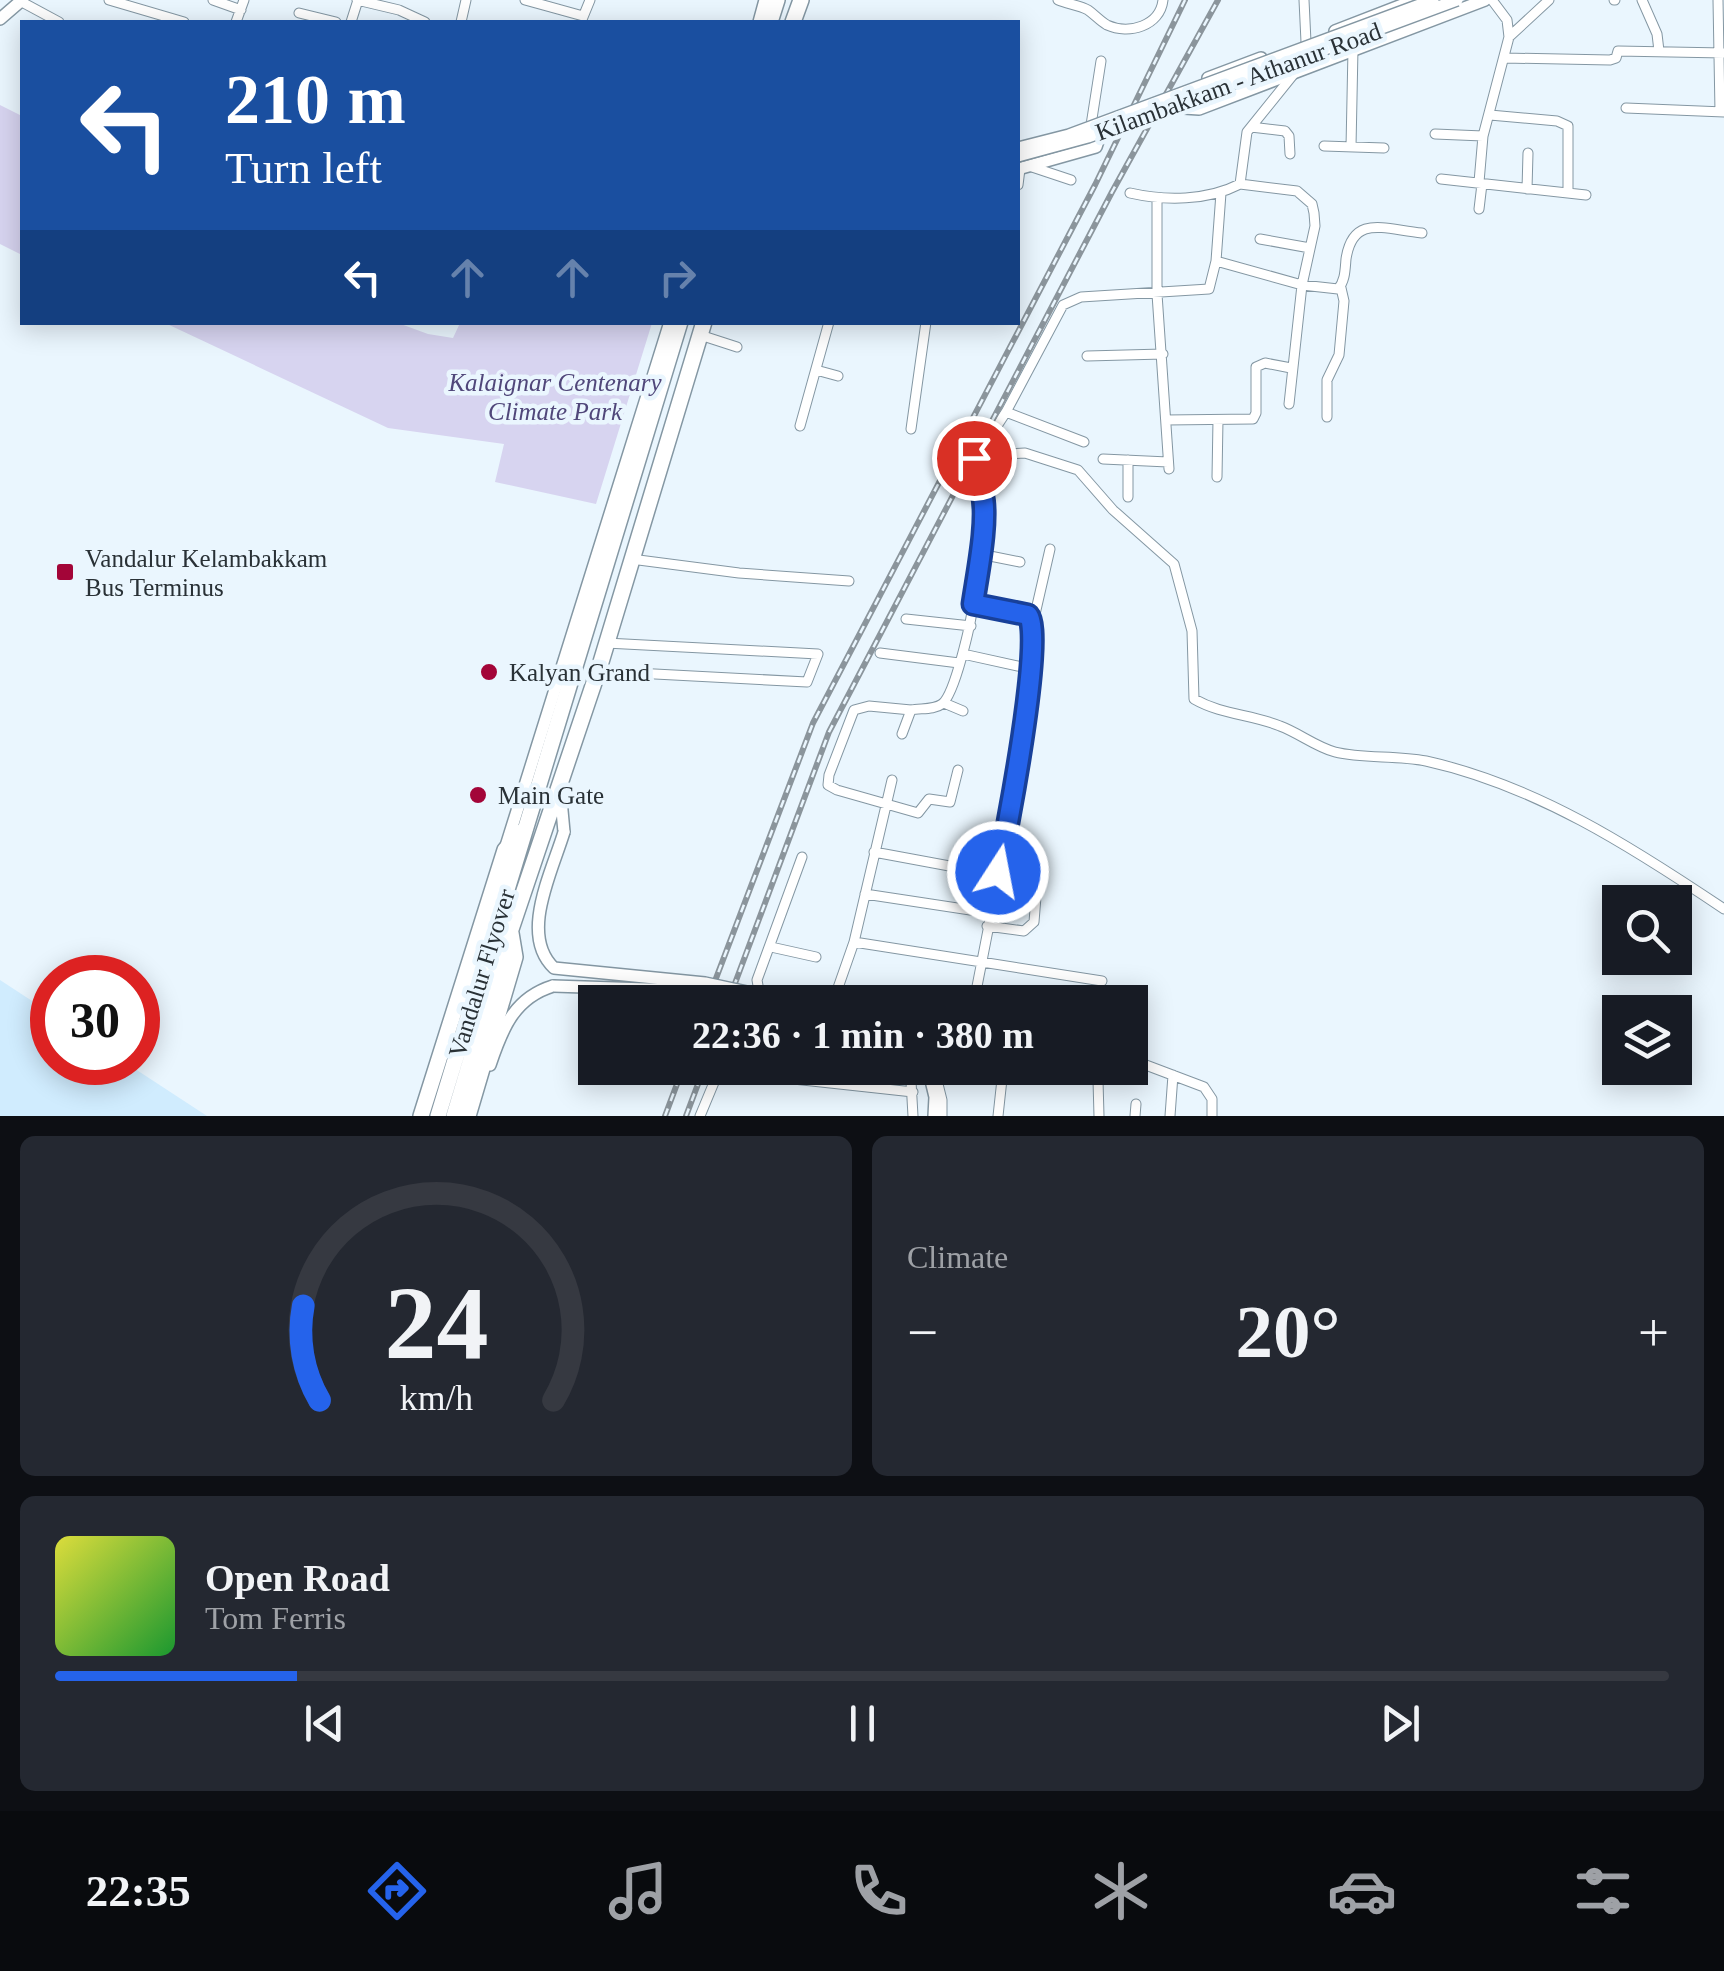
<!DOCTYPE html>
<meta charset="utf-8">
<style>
body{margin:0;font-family:"Times New Roman",serif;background:#242831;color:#f1f3f6;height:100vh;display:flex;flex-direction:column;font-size:38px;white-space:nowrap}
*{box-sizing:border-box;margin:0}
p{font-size:32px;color:#9ea1a6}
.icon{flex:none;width:55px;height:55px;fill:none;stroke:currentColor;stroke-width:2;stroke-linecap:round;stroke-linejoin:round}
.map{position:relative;height:1116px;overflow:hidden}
.panel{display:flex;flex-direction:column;gap:20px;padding:20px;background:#0d0f14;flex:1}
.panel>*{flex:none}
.banner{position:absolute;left:20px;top:20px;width:1000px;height:305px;border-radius:0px;box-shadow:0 5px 25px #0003;background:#1a4fa0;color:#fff;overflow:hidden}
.controls{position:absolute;left:1602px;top:885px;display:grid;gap:20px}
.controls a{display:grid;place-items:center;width:90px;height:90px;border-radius:0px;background:#171b24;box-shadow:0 5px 25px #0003;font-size:50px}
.speed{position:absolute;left:30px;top:955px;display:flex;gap:20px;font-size:50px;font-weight:700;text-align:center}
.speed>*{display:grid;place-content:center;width:130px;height:130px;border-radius:50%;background:#171b24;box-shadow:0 5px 25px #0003;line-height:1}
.speed .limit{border:15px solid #d22;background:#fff;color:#111}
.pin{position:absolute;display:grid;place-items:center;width:85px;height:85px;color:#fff;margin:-42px;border:5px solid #fff;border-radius:50%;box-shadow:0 2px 10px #0007}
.me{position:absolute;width:110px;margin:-55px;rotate:11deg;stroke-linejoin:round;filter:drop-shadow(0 0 8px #0008)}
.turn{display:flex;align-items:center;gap:35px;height:210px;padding:0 40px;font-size:45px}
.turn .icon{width:130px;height:130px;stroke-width:2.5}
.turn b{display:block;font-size:70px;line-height:85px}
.lanes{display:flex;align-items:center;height:95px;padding:0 40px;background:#0003;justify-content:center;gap:50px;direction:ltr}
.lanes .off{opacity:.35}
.big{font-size:75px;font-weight:600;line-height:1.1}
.panel .widget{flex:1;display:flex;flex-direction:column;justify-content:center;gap:15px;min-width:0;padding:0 35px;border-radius:15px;background:#242831}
.panel .dial{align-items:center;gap:0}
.dial svg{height:260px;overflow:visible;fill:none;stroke:#363941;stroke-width:7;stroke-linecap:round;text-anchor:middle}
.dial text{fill:#f1f3f6;stroke:none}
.song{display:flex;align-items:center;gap:30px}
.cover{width:120px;height:120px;border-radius:15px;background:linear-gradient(135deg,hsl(60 70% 55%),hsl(130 70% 35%))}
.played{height:10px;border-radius:5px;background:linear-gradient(90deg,#2563eb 15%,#363941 15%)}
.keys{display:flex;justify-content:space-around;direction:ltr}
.heat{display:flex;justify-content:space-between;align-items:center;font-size:55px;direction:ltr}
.panel .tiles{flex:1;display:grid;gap:20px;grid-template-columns:1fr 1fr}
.widget:last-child{grid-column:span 2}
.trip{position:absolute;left:578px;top:985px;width:570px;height:100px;border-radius:0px;background:#171b24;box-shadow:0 5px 25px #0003;font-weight:600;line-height:100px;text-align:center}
.menu{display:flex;height:160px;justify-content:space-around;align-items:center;background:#090b0e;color:#9ea1a6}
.menu .icon{width:70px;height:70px}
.menu .selected{color:#2563eb}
.menu b{font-size:45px;color:#f1f3f6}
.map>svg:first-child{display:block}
.built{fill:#d0ecfe}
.green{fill:#d7d4f0}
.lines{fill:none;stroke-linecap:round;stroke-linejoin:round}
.minor-casing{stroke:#8497a3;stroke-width:11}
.tertiary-casing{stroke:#8497a3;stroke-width:14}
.trunk-casing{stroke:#8497a3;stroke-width:18}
.minor{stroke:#fff;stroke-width:9}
.tertiary{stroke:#fff;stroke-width:11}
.trunk{stroke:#fff;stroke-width:15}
.rail-casing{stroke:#8b959c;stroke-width:6}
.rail{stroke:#eaf6fe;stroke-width:2.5;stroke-dasharray:8;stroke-linecap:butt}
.tertiary-bridge-casing{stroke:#8497a3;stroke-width:14;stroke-linecap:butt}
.tertiary-bridge{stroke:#fff;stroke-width:11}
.route-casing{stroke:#184099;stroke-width:25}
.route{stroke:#2563eb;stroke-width:18}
.poi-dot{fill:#a30538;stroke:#eaf6fe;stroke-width:4}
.labels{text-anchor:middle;stroke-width:9;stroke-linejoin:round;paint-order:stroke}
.street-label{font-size:25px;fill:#293136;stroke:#eaf6fe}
.park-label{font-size:25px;font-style:italic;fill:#50477a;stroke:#eaf6fe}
.poi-label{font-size:25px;fill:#293136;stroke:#eaf6fe;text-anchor:start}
</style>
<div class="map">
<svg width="1724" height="1116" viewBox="0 0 1724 1116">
<rect width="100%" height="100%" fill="#eaf6fe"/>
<!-- built -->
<path class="built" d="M0 980 52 1014V1062L126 1063 207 1116H0Z"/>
<!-- green -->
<path class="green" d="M0 105 22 116V255L0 244Z
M165 323H398L428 334 453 338 460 323H652L596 504 495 482 504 444 388 428Z"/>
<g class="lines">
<defs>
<path id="minor" d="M109 0 184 22
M213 0 241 10
M357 0 399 10 425 22
M525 0 583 16
M1058 0C1067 4 1079 5 1088 10 1095 15 1100 21 1107 25 1129 35 1160 26 1163 0
M1614 0H1615
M1642 0 1657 34 1659 51
M1718 0 1720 112
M20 1 59 22
M299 13 336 22
M236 22 244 0
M351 22 358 0
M461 22 466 0
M581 22 590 0
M1509 37 1549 0
M1303 52 1306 42 1304 0
M1505 58 1610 60 1616 58 1618 51 1724 53
M1626 108 1724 112
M1490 115 1557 121 1568 126V193
M1091 125 1101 61
M1251 127 1285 131 1289 136 1290 154
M1435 134 1483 136
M1324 146 1384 148
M1351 147 1353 49
M1032 167 1071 180
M1441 179 1586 195
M1479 182 1483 136 1509 37 1507 20 1492 0
M1240 184 1297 191 1312 204 1314 213 1315 226 1302 285 1289 404
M1018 185 1020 169
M1527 189 1528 153
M1130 193C1165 201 1207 201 1240 184L1247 132 1293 75
M1157 199V294L1169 469
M1479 209 1482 184
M1260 239 1310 248
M1216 261 1302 285 1338 289C1345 281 1345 271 1346 259 1353 213 1386 230 1422 233
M700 335 737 347
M1087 356 1163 354
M816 370 838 376
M1006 412 1084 442
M1327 417V380L1339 355 1344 301 1341 288
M1166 420 1253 419 1256 413V367L1265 363 1291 368
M800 426 829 322
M911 429 926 322
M983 444 1009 454 1025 453 1078 470 1113 510 1174 564 1192 631 1194 699C1222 715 1251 714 1280 726 1299 733 1316 747 1335 752 1363 759 1396 755 1426 761 1535 785 1632 847 1724 909
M1103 459 1168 462
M1217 477 1218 420
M1128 497V460
M980 554 1020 562
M631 559 739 573 849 581
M906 619 971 626
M1033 623 1050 549
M880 653 959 663
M963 654 1031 669
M598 671 807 682 818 654 606 643
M944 703 963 711
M911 710 869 706 854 710 829 775 828 785 837 790 918 813 929 799 950 802 958 770
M902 734 911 710C920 708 934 710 942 704 955 694 971 623 973 604
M874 852 998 875
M865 894 990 913
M987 926 1024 931 1034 922 1037 884 999 873
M854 942 1102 981
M771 947 816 957
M767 994 759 991 757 980 802 857
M788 997 825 1002
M833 1002 854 942 892 780
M974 1002C983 953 1049 638 1028 615L973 604 981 547 983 496 969 469 1006 412 1063 305 1081 297 1209 289 1216 261 1221 193
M1130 1059 1204 1087 1212 1099V1116
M767 1068 769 1073 775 1077 913 1092
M905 1068 911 1081 913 1116
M934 1068 942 1100V1116
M1003 1072 1071 1077
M1098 1080 1099 1116
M700 1116 720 1068
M998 1116 1003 1070
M1135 1116 1136 1104
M1170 1116 1173 1075"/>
<path id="tertiary" d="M0 19 22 0
M759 22 765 0
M1335 31 1415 0
M1208 78 1261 58
M1182 96 1184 108 1199 109 1485 0
M1018 169 1096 147 1098 141 1093 129
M560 789 564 832
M506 846 670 322
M490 1065C502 1029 514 998 553 986
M928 1068 935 1097 934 1116"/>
<path id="trunk" d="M770 22 777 0
M793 22 801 0
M421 1116 505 850 521 832
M438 1116 680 322
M454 1116 502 956 601 662 704 322
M468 1116 515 957 511 933"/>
</defs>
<!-- minor casing -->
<use href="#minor" class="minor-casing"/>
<!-- tertiary casing -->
<use href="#tertiary" class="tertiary-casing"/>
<!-- trunk casing -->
<use href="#trunk" class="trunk-casing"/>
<!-- minor -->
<use href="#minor" class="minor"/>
<!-- tertiary -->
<use href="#tertiary" class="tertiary"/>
<!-- trunk -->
<use href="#trunk" class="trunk"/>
<defs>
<path id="rail" d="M707 1002 813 723 1095 185 1185 0
M728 1002 829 732 1112 192 1218 0
M665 1116 683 1068
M686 1116 704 1068"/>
</defs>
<!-- rail casing -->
<use href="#rail" class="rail-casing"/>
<!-- rail -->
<use href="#rail" class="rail"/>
<defs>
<path id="tertiary-bridge" d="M1018 148 1069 135 1433 0
M1018 156 1088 137 1457 0
M564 832C552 872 519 935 554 968L705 983 794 1002
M553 986 678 990 743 1002"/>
</defs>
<!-- tertiary-bridge casing -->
<use href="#tertiary-bridge" class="tertiary-bridge-casing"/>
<!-- tertiary-bridge -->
<use href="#tertiary-bridge" class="tertiary-bridge"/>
</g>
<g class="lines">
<defs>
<path id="route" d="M974 458 969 473C973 479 980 485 982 493 989 519 977 576 973 604L1028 615C1045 634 1006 837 998 872"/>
</defs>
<!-- route casing -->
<use href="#route" class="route-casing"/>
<!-- route -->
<use href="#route" class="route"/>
</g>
<!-- markers -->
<g class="poi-dot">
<rect x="55" y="562" width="20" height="20" rx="5"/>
<circle cx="489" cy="672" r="10"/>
<circle cx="478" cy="795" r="10"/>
</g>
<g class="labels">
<!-- street labels -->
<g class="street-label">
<text transform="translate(1238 81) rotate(-20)" y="9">Kilambakkam - Athanur Road</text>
<text transform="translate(481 973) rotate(-73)" y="9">Vandalur Flyover</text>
</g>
<!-- park labels -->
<g class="park-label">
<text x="555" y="391">Kalaignar Centenary<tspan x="555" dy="29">Climate Park</tspan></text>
</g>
<!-- poi labels -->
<g class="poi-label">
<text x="85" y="567">Vandalur Kelambakkam<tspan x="85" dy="29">Bus Terminus</tspan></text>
<text x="509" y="681">Kalyan Grand</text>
<text x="498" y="804">Main Gate</text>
</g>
</g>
</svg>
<div class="controls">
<a><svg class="icon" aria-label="search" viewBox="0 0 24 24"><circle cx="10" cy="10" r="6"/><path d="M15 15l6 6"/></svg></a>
<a><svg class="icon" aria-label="layers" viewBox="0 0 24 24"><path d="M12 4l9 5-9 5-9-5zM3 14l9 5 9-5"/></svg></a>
</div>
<div class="speed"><div class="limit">30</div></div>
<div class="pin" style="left:974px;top:458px;background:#d93025"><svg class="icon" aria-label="arrive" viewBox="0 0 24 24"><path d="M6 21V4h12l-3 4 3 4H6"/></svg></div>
<svg class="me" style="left:998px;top:872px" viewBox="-20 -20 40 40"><circle r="17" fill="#2563eb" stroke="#fff" stroke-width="3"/><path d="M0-11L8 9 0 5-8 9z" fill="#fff"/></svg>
<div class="trip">22:36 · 1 min · 380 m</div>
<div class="banner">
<div class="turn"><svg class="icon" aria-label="left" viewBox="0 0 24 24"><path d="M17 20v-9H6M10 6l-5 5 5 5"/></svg><div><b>210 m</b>Turn left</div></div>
<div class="lanes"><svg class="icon" aria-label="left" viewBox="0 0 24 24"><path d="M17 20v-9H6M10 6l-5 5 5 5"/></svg><svg class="icon off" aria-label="ahead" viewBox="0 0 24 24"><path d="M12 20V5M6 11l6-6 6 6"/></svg><svg class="icon off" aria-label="ahead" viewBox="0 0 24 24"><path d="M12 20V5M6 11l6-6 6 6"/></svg><svg class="icon off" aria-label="right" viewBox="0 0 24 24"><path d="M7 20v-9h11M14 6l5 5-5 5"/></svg></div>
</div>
</div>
<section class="panel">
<div class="tiles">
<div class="widget dial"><svg viewBox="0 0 100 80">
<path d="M14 69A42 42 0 1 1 86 69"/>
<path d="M14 69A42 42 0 0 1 9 40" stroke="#2563eb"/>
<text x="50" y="56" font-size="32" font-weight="700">24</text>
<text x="50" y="72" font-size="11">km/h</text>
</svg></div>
<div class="widget"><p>Climate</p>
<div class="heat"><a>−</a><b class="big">20°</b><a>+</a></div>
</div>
<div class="widget">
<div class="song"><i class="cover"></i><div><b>Open Road</b><p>Tom Ferris</p></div></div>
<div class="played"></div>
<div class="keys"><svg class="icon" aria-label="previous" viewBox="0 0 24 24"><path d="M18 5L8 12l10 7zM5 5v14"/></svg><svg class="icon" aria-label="pause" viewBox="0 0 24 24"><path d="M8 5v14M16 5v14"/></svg><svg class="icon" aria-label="next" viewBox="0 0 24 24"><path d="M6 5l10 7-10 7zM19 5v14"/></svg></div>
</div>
</div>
</section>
<nav class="menu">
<b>22:35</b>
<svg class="icon selected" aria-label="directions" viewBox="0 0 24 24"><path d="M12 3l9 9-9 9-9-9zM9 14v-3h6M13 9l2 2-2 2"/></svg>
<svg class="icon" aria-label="music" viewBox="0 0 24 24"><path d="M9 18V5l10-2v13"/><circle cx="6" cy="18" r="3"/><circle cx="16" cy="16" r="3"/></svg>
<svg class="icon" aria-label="phone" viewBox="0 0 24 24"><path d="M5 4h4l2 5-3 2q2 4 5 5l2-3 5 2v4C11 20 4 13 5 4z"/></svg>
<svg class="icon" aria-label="climate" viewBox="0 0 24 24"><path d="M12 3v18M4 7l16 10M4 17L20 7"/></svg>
<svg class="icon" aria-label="car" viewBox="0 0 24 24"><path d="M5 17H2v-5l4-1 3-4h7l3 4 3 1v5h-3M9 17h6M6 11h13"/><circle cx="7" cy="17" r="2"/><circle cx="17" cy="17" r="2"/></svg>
<svg class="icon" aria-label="filters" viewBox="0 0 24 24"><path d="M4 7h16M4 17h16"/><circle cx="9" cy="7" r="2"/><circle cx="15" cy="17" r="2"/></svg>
</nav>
